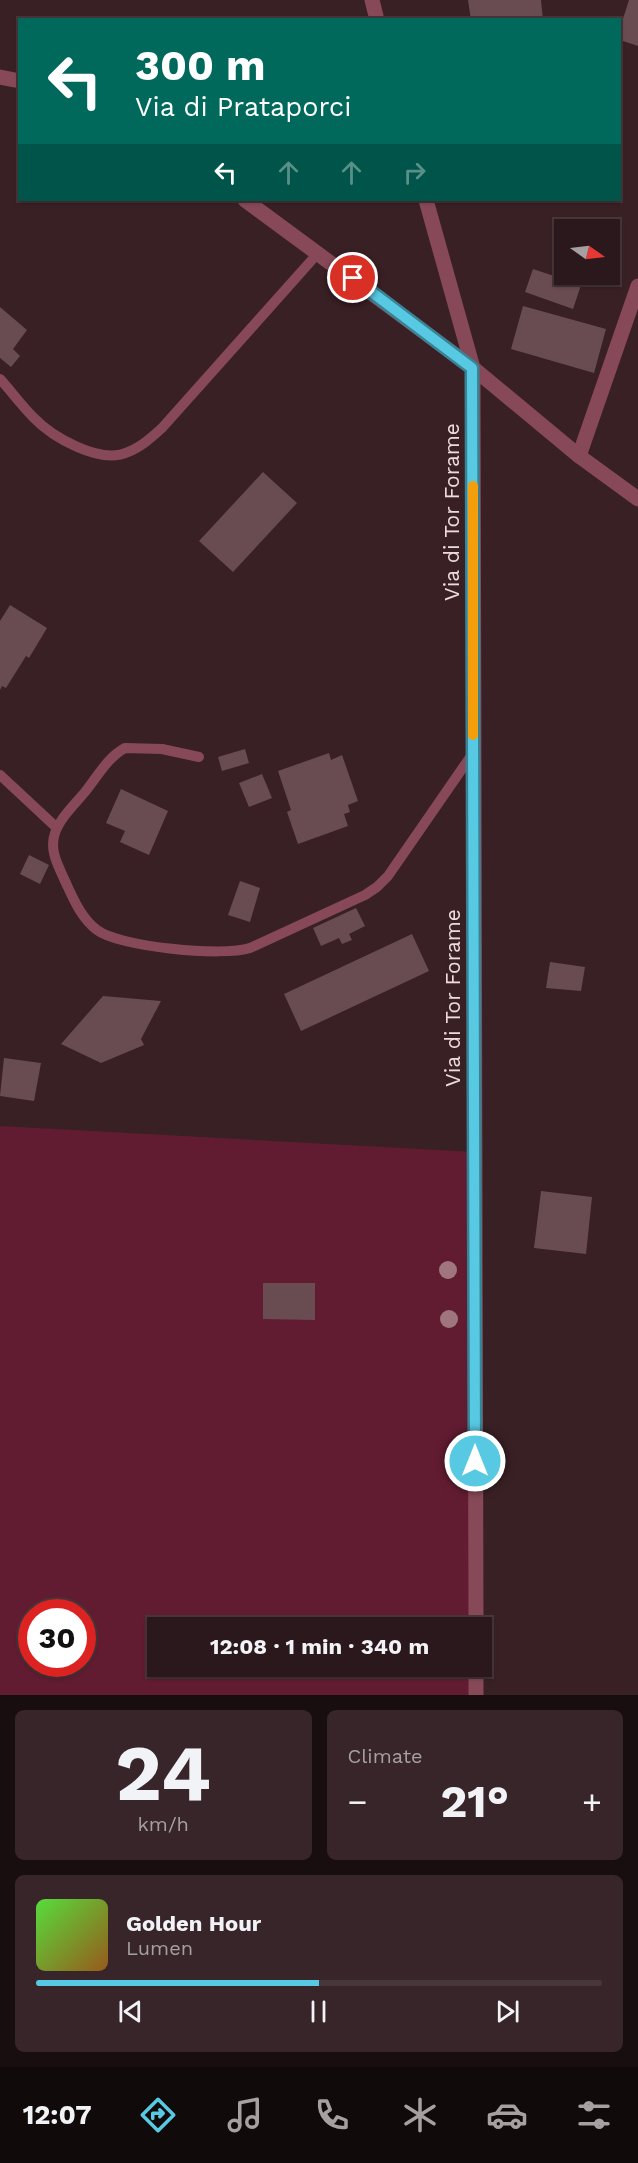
<!DOCTYPE html>
<meta charset="utf-8">
<style>
body{margin:0;font-family:"Work Sans",sans-serif;background:#372529;color:#f1f3f6;height:100vh;display:flex;flex-direction:column;font-size:22px;white-space:nowrap}
*{box-sizing:border-box;margin:0}
p{font-size:20px;color:#a6a0a3}
.icon{flex:none;width:33px;height:33px;fill:none;stroke:currentColor;stroke-width:2;stroke-linecap:round;stroke-linejoin:round}
.map{position:relative;height:1695px;overflow:hidden}
.side{display:flex;flex-direction:column;gap:15px;padding:15px;background:#180d0f;flex:1}
.side>*{flex:none}
.hud{position:absolute;left:18px;top:18px;width:603px;height:183px;border-radius:0px;box-shadow:0 2px 4px #0004,0 0 0 2px #47373b;background:#00695c;color:#fff;overflow:hidden}
.needle{width:39px;rotate:104deg}
.buttons{position:absolute;left:554px;top:219px;display:grid;gap:12px}
.buttons a{display:grid;place-items:center;width:66px;height:66px;border-radius:0px;background:#2b181c;box-shadow:0 2px 4px #0004,0 0 0 2px #47373b;font-size:30px}
.speed{position:absolute;left:18px;top:1599px;display:flex;gap:12px;font-size:30px;font-weight:700;text-align:center}
.speed>*{display:grid;place-content:center;width:78px;height:78px;border-radius:50%;background:#2b181c;box-shadow:0 2px 4px #0004,0 0 0 2px #47373b;line-height:1}
.speed .limit{border:9px solid #d22;background:#fff;color:#111}
.pin{position:absolute;display:grid;place-items:center;width:51px;height:51px;color:#fff;margin:-26px;border:3px solid #fff;border-radius:50%;box-shadow:0 2px 6px #0007}
.me{position:absolute;width:66px;margin:-33px;rotate:0deg;stroke-linejoin:round;filter:drop-shadow(0 0 4px #0008)}
.turn{display:flex;align-items:center;gap:21px;height:126px;padding:0 18px;font-size:27px}
.turn .icon{width:78px;height:78px;stroke-width:2.5}
.turn b{display:block;font-size:42px;line-height:51px}
.lanes{display:flex;align-items:center;height:57px;padding:0 18px;background:#0003;justify-content:center;gap:30px;direction:ltr}
.lanes .off{opacity:.35}
.big{font-size:45px;font-weight:700;line-height:1.1}
.side .card{flex:1;display:flex;flex-direction:column;justify-content:center;gap:9px;min-width:0;padding:0 21px;border-radius:9px;background:#372529}
.side .dial{align-items:center;gap:0}
.dial b{font-size:78px;line-height:1}
.song{display:flex;align-items:center;gap:18px}
.cover{width:72px;height:72px;border-radius:9px;background:linear-gradient(135deg,hsl(110 70% 55%),hsl(30 70% 35%))}
.played{height:6px;border-radius:3px;background:linear-gradient(90deg,#58c9e3 50%,#47373b 50%)}
.keys{display:flex;justify-content:space-around;direction:ltr}
.heat{display:flex;justify-content:space-between;align-items:center;font-size:33px;direction:ltr}
.side .tiles{flex:1;display:grid;gap:15px;grid-template-columns:1fr 1fr}
.card:last-child{grid-column:span 2}
.trip{position:absolute;left:147px;top:1617px;width:345px;height:60px;border-radius:0px;background:#2b181c;box-shadow:0 2px 4px #0004,0 0 0 2px #47373b;font-weight:700;line-height:60px;text-align:center}
.tab-bar{display:flex;height:96px;justify-content:space-around;align-items:center;background:#110a0b;color:#a6a0a3}
.tab-bar .icon{width:42px;height:42px}
.tab-bar .selected{color:#58c9e3}
.tab-bar b{font-size:27px;color:#f1f3f6}
.map>svg:first-child{display:block}
.green{fill:#621c32;fill-rule:evenodd}
.building{fill:#694c52}
.lines{fill:none;stroke-linecap:round;stroke-linejoin:round}
.service{stroke:#874958;stroke-width:10}
.minor{stroke:#874958;stroke-width:15}
.tertiary{stroke:#874958;stroke-width:15}
.tree{fill:#9f757e}
.route-casing{stroke:#398394;stroke-width:15}
.route{stroke:#58c9e3;stroke-width:10}
.slow{stroke:#f59e0b;stroke-width:10}
.labels{text-anchor:middle;stroke-width:6;stroke-linejoin:round;paint-order:stroke}
.street-label{font-size:21px;fill:#ecdade;stroke:#392025}
</style>
<div class="map">
<svg width="638" height="1695" viewBox="0 0 638 1695">
<rect width="100%" height="100%" fill="#392025"/>
<!-- green -->
<path class="green" d="M0 1126 474 1152 476 1627 158 1628V1666L476 1667V1695H0ZM32 1612H82V1664H32Z"/>
<!-- building -->
<path class="building" d="M468 0H541L543 20H471Z
M629 0H638V46L620 40V28Z
M560 268 564 269V274L584 276 573 309 525 292 533 269 557 277Z
M523 306 606 329 594 373 511 349Z
M0 307 27 330 13 349 20 356 11 367 0 358Z
M263 472 297 503 233 572 199 541Z
M10 605 47 628 29 658 26 656 6 688 2 686 0 690V621Z
M245 749 249 763 222 771 218 757Z
M329 753 331 760 342 755 358 801 348 805 350 812 344 814 348 826 298 844 287 812 291 810 278 771Z
M262 774 272 798 249 807 239 783Z
M121 789 168 811 149 855 120 842 125 831 106 823Z
M29 855 49 865 40 884 20 874Z
M240 881 260 888 250 922 228 915Z
M356 908 365 926 349 934 352 940 342 944 339 938 321 946 313 928Z
M412 934 429 971 301 1031 284 994Z
M550 962 585 967 581 991 546 988Z
M103 996 161 1001 141 1039 144 1045 101 1063 61 1044Z
M4 1058 41 1063 34 1101 0 1096Z
M541 1191 592 1197 586 1254 534 1248Z
M263 1283H315V1320L263 1319Z"/>
<g class="lines">
<!-- service -->
<path class="service" d="M0 379C11 391 21 405 33 417 52 437 100 465 128 452 141 447 152 437 162 428L319 252
M199 757 162 749 125 748C108 757 97 777 85 792 75 804 60 818 55 833 49 850 58 865 65 881 73 898 81 918 97 930 119 947 223 957 250 948L365 895 377 887 388 876 473 753
M0 775 57 828"/>
<!-- minor -->
<path class="minor" d="M372 0 377 20
M426 200 473 368 476 1628
M579 456 638 286
M476 1666V1695"/>
<!-- tertiary -->
<path class="tertiary" d="M0 77 20 81
M245 200 473 368 579 456 638 499"/>
</g>
<!-- trees -->
<g class="tree">
<circle cx="448" cy="1270" r="9"/>
<circle cx="449" cy="1319" r="9"/>
</g>
<g class="lines">
<defs>
<path id="route" d="M353 278 472 368 475 1461"/>
</defs>
<!-- route casing -->
<use href="#route" class="route-casing"/>
<!-- route -->
<use href="#route" class="route"/>
<!-- slow -->
<path class="slow" d="M473 486V735"/>
</g>
<g class="labels">
<!-- street labels -->
<g class="street-label">
<text transform="translate(452 512) rotate(-90)" y="7">Via di Tor Forame</text>
<text transform="translate(453 998) rotate(-90)" y="7">Via di Tor Forame</text>
</g>
</g>
</svg>
<div class="buttons">
<a><svg class="needle" viewBox="-14 -14 28 28"><path d="M0-13l5 13h-10z" fill="#e53935"/><path d="M0 13l5-13h-10z" fill="#a6a0a3"/></svg></a>
</div>
<div class="speed"><div class="limit">30</div></div>
<div class="pin" style="left:353px;top:278px;background:#d93025"><svg class="icon" aria-label="arrive" viewBox="0 0 24 24"><path d="M6 21V4h12l-3 4 3 4H6"/></svg></div>
<svg class="me" style="left:475px;top:1461px" viewBox="-20 -20 40 40"><circle r="17" fill="#58c9e3" stroke="#fff" stroke-width="3"/><path d="M0-11L8 9 0 5-8 9z" fill="#fff"/></svg>
<div class="trip">12:08 · 1 min · 340 m</div>
<div class="hud">
<div class="turn"><svg class="icon" aria-label="left" viewBox="0 0 24 24"><path d="M17 20v-9H6M10 6l-5 5 5 5"/></svg><div><b>300 m</b>Via di Prataporci</div></div>
<div class="lanes"><svg class="icon" aria-label="left" viewBox="0 0 24 24"><path d="M17 20v-9H6M10 6l-5 5 5 5"/></svg><svg class="icon off" aria-label="ahead" viewBox="0 0 24 24"><path d="M12 20V5M6 11l6-6 6 6"/></svg><svg class="icon off" aria-label="ahead" viewBox="0 0 24 24"><path d="M12 20V5M6 11l6-6 6 6"/></svg><svg class="icon off" aria-label="right" viewBox="0 0 24 24"><path d="M7 20v-9h11M14 6l5 5-5 5"/></svg></div>
</div>
</div>
<section class="side">
<div class="tiles">
<div class="card dial"><b>24</b><p>km/h</p></div>
<div class="card"><p>Climate</p>
<div class="heat"><a>−</a><b class="big">21°</b><a>+</a></div>
</div>
<div class="card">
<div class="song"><i class="cover"></i><div><b>Golden Hour</b><p>Lumen</p></div></div>
<div class="played"></div>
<div class="keys"><svg class="icon" aria-label="previous" viewBox="0 0 24 24"><path d="M18 5L8 12l10 7zM5 5v14"/></svg><svg class="icon" aria-label="pause" viewBox="0 0 24 24"><path d="M8 5v14M16 5v14"/></svg><svg class="icon" aria-label="next" viewBox="0 0 24 24"><path d="M6 5l10 7-10 7zM19 5v14"/></svg></div>
</div>
</div>
</section>
<nav class="tab-bar">
<b>12:07</b>
<svg class="icon selected" aria-label="directions" viewBox="0 0 24 24"><path d="M12 3l9 9-9 9-9-9zM9 14v-3h6M13 9l2 2-2 2"/></svg>
<svg class="icon" aria-label="music" viewBox="0 0 24 24"><path d="M9 18V5l10-2v13"/><circle cx="6" cy="18" r="3"/><circle cx="16" cy="16" r="3"/></svg>
<svg class="icon" aria-label="phone" viewBox="0 0 24 24"><path d="M5 4h4l2 5-3 2q2 4 5 5l2-3 5 2v4C11 20 4 13 5 4z"/></svg>
<svg class="icon" aria-label="climate" viewBox="0 0 24 24"><path d="M12 3v18M4 7l16 10M4 17L20 7"/></svg>
<svg class="icon" aria-label="car" viewBox="0 0 24 24"><path d="M5 17H2v-5l4-1 3-4h7l3 4 3 1v5h-3M9 17h6M6 11h13"/><circle cx="7" cy="17" r="2"/><circle cx="17" cy="17" r="2"/></svg>
<svg class="icon" aria-label="filters" viewBox="0 0 24 24"><path d="M4 7h16M4 17h16"/><circle cx="9" cy="7" r="2"/><circle cx="15" cy="17" r="2"/></svg>
</nav>
